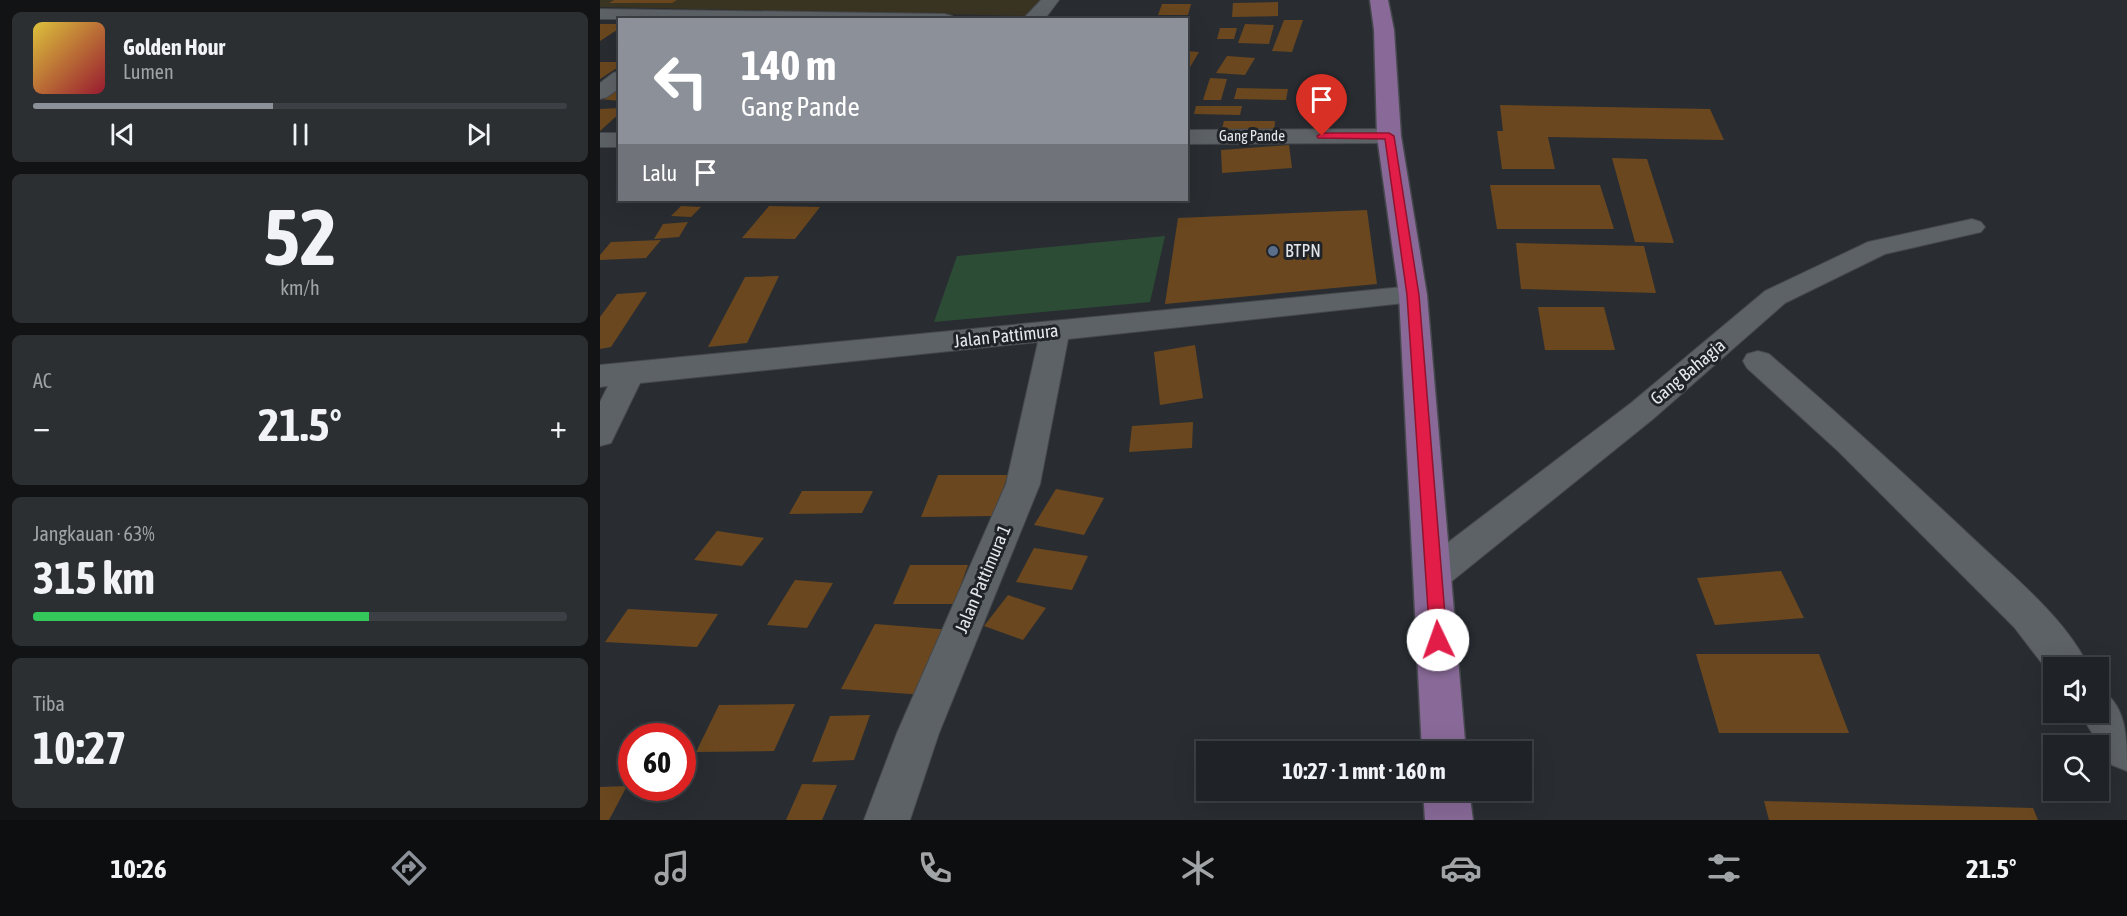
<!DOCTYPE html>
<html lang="id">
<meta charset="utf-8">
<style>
body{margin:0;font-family:"Asap Condensed",sans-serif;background:#2c2f32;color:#f1f3f6;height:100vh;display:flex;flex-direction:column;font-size:22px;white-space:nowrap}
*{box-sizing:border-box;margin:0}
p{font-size:20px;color:#a1a4a7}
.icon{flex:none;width:33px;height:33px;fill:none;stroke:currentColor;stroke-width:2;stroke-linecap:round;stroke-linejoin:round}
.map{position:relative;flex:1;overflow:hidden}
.details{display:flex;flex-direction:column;gap:12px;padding:12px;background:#111315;width:600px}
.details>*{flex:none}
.banner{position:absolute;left:18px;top:18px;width:570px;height:183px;border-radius:0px;box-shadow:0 6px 24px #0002,0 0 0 2px #3c3f43;background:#8c9099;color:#fff;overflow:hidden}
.tools{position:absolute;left:1443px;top:657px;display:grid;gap:12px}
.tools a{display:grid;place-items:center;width:66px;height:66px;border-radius:0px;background:#1f2226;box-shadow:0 6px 24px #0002,0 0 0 2px #3c3f43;font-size:30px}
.speed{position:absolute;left:18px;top:723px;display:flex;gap:12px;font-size:30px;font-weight:700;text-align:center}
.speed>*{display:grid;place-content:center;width:78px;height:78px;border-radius:50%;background:#1f2226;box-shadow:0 6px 24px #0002,0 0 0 2px #3c3f43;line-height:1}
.speed .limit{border:9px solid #d22;background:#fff;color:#111}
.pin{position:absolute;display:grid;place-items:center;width:51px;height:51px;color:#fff;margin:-62px -26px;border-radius:50% 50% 50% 0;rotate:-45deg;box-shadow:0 0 6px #0007}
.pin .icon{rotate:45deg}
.me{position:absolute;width:66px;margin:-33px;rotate:357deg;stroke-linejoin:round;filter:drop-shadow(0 0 4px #0008)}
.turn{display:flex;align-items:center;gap:21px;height:126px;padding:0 24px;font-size:27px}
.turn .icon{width:78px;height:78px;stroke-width:2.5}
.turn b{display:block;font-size:42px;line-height:51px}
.then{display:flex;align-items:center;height:57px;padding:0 24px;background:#0003;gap:12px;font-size:22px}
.big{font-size:45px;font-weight:700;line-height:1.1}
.details .card{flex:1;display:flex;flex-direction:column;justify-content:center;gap:9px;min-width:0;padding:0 21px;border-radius:9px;background:#2c2f32}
.details .dial{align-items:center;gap:0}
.dial b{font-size:78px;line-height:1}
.song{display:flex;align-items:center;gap:18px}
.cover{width:72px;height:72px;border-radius:9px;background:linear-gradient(135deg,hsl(50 70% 55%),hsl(350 70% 35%))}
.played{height:6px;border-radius:3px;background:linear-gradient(90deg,#8c9099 45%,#3c3f43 45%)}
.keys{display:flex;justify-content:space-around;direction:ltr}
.heat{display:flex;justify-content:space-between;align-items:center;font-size:33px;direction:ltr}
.charge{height:9px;border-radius:4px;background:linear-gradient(90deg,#34c759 63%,#3c3f43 0)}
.trip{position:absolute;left:596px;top:741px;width:336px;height:60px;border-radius:0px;background:#1f2226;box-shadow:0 6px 24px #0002,0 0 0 2px #3c3f43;font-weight:700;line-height:60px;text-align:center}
.tabs{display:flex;height:96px;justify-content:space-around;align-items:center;background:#0c0e0f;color:#a1a4a7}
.tabs .icon{width:42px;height:42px}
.tabs .selected{color:#8c9099}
.tabs b{font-size:27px;color:#f1f3f6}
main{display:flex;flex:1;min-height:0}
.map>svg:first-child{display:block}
.education{fill:#3a3423}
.green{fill:#2d4c36}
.building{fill:#6a471e}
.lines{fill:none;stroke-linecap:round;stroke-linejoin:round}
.street-casing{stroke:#45484c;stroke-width:2}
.primary-casing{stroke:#45484c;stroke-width:3}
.street{fill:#5d6267;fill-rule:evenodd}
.primary{fill:#886997;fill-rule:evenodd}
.route{fill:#e11d48;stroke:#92132f;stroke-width:1.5}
.service-dot{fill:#5c6f8a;stroke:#202428;stroke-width:2}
.labels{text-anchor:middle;stroke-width:6;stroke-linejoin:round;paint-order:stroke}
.far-street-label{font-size:15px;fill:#e5e8eb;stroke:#202428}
.poi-label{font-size:18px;fill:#e5e8eb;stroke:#202428;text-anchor:start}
.street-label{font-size:18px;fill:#e5e8eb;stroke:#202428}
</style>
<main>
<section class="details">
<div class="card">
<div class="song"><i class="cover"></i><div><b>Golden Hour</b><p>Lumen</p></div></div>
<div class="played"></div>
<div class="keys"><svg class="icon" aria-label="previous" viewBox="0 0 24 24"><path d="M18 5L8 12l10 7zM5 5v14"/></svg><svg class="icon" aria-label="pause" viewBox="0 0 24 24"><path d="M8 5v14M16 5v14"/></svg><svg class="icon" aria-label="next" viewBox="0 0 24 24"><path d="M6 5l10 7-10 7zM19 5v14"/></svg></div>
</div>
<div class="card dial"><b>52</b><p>km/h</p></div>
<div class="card"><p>AC</p>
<div class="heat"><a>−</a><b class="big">21.5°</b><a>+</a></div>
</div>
<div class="card"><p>Jangkauan · 63%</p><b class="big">315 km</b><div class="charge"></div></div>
<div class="card"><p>Tiba</p><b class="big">10:27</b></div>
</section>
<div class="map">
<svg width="1527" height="820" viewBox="0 0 1527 820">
<rect width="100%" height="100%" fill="#292d32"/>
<!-- education -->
<path class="education" d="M0 0H442L428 16 0 7Z"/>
<!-- green -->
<path class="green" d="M565 236 550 302 334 322 357 256Z"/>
<!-- building -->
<path class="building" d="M14 0H77L72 3H9Z
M678 2V16L632 17 633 3Z
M562 4H591L588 15H558Z
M684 20H703L692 52 672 51Z
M0 24H20V28L0 41Z
M645 24 674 25 669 44 638 43Z
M620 28H637L634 39H617Z
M586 51 599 52 586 74Z
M627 56 655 58 645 75 616 73Z
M0 62H20V66L0 79Z
M610 78 627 79 621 100H603Z
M20 85V101L0 99V97Z
M637 88 688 89 686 100 634 99Z
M900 105 1110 109 1124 140 948 137 955 169H902L897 131H903Z
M596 106H642L640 115 594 114Z
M20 108V113L0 131V109Z
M624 121H675L674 136H620Z
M689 145 692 168 622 173 621 150Z
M1012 158 1047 159 1074 243 1035 242Z
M890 185H1000L1014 229H897Z
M81 206 101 207 91 217 71 216Z
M169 206 220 207 195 239 142 238Z
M767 210 777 284 565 304 578 218Z
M88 222 79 237 54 239 63 224Z
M61 240 46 258 0 260V255L11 242Z
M916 243 1044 246 1056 293 921 289Z
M179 276 147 343 108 347 145 277Z
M47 292 11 347 0 349V317L17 294Z
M938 307H1004L1015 350H945Z
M595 345 603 398 560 405 554 352Z
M593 422 592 448 529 452 532 426Z
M338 475H408L393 516 321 517Z
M456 489 504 498 484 535 434 525Z
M202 491H273L262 513 189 514Z
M117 531 164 538 142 566 94 560Z
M434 548 488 556 472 590 416 582Z
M310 565H368L354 604H293Z
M1181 571 1204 618 1115 625 1097 578Z
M195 580 233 583 207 628 167 625Z
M408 595 446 608 423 640 384 626Z
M28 609 118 614 97 647 5 642Z
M275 624 352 630 324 695 241 689Z
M1096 654H1219L1249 733H1119Z
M195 704 174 751 96 752 119 705Z
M270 715 254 760 212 762 230 716Z
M202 784 237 785 222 820H186Z
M27 786 9 820H0V787Z
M1164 801 1433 808 1438 820H1169Z"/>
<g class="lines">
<defs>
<path id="street" d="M441 0H459L444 20H422Z
M0 9 345 14 352 16 354 20 0 19Z
M20 71V88L7 97 0 99V83L13 73Z
M789 129 797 131 800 136 797 141 789 143 586 144V130Z
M0 133H20V147H0Z
M1372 219 1381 222 1385 227 1381 232 1285 254 1185 303 1053 419 847 585 834 590 821 585 816 574 821 563 1031 403 1165 291 1268 242Z
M813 286 823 289 827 295 823 301 468 339 440 484 339 733 310 820H264L297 733 406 484 438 342 40 383 11 443 0 446V402L8 386 0 387V365Z
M1158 351 1169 354C1240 415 1309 478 1378 543 1414 577 1468 621 1489 668H1454V679L1414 627 1238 451 1147 368 1143 361 1147 354Z
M1498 688C1527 704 1527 737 1527 771L1512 765 1479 712H1498Z"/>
<path id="primary" d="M770 0H788L794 30 801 136 827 295 866 752H822L799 295 777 136 774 30Z
M823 790H869L873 820H825Z"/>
</defs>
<!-- street casing -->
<use href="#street" class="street-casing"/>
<!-- primary casing -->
<use href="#primary" class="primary-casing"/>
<!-- street -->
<use href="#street" class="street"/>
<!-- primary -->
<use href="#primary" class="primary"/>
</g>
<!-- route -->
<path class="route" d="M722 133H789L794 136 819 295 847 640 844 646 838 648 832 646 830 640 807 295 785 139 718 138 717 136Z"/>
<!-- markers -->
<circle class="service-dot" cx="673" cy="251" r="6"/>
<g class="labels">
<!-- far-street labels -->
<g class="far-street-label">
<text x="652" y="141">Gang Pande</text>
</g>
<!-- poi labels -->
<g class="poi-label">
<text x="685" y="257">BTPN</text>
</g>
<!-- street labels -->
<g class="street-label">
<text transform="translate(406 336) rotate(-6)" y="6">Jalan Pattimura</text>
<text transform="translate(1088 372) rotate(-40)" y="6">Gang Bahagia</text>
<text transform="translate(383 579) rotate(-67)" y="6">Jalan Pattimura 1</text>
</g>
</g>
</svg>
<div class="tools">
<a><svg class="icon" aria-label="sound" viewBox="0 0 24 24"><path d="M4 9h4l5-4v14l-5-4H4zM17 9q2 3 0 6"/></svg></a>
<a><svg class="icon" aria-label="search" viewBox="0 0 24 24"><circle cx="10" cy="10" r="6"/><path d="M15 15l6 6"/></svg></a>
</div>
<div class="speed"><div class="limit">60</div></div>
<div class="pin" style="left:722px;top:136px;background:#d93025"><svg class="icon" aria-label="arrive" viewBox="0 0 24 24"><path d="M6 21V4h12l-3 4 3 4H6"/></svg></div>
<svg class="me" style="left:838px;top:640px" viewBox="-20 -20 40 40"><circle r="19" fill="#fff"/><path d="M0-13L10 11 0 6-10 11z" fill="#e11d48"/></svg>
<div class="trip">10:27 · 1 mnt · 160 m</div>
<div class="banner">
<div class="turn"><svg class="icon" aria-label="left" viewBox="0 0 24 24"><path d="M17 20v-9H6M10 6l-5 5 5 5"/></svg><div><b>140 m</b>Gang Pande</div></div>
<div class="then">Lalu<svg class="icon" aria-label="arrive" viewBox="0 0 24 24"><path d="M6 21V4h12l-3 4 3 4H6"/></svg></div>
</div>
</div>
</main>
<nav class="tabs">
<b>10:26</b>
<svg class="icon selected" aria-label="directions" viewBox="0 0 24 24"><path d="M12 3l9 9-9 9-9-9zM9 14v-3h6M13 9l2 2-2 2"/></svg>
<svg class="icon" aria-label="music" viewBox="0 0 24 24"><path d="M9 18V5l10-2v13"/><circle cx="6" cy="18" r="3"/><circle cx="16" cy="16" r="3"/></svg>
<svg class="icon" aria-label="phone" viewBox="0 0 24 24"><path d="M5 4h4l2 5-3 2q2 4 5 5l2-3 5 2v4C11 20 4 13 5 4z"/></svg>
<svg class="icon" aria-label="climate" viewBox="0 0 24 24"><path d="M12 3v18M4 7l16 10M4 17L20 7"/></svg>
<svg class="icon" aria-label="car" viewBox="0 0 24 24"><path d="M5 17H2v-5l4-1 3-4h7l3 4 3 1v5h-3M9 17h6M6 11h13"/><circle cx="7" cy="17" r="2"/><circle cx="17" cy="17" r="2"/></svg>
<svg class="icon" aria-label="filters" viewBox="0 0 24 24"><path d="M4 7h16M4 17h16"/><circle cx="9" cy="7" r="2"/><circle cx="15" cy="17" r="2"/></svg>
<b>21.5°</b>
</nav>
